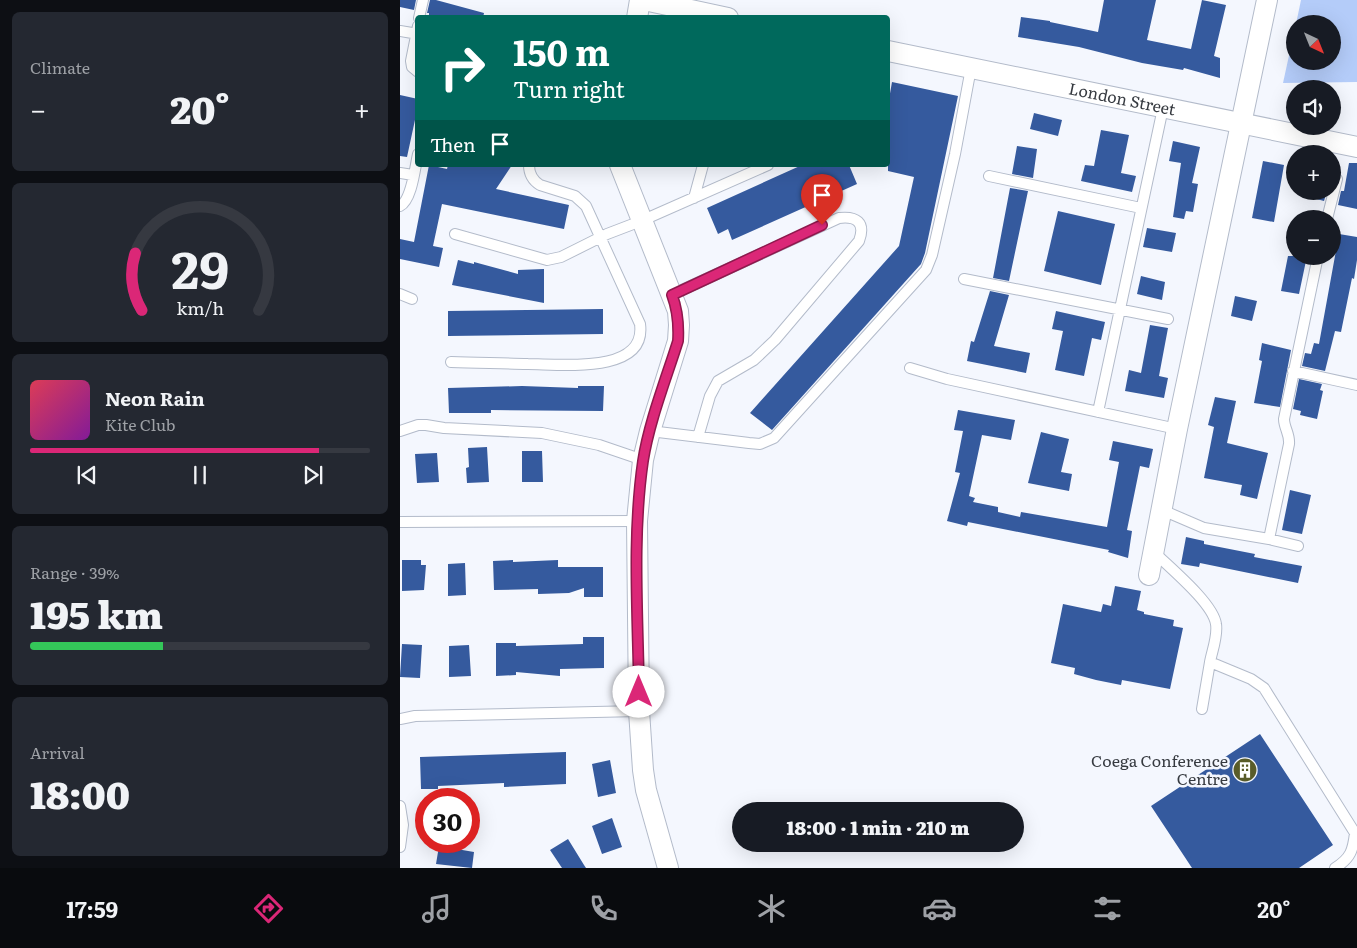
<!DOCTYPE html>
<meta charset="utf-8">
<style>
body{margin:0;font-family:Literata,serif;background:#242831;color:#f1f3f6;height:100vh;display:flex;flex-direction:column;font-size:19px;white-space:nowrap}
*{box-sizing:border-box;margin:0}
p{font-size:16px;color:#9ea1a6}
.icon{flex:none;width:28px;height:28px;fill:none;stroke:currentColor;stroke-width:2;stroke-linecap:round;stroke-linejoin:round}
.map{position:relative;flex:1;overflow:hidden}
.drawer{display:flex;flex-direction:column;gap:12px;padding:12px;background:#0d0f14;width:400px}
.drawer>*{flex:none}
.banner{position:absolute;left:15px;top:15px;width:475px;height:152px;border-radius:5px;box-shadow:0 5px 20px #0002;background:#00695c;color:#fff;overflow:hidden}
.needle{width:32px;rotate:137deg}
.tools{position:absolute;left:886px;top:15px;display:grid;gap:10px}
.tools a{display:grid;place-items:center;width:55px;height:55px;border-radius:50%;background:#171b24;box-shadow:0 5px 20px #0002;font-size:25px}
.speed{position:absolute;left:15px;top:788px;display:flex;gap:10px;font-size:25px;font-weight:700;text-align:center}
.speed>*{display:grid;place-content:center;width:65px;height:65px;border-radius:50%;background:#171b24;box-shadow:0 5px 20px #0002;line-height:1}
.speed .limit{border:8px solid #d22;background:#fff;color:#111}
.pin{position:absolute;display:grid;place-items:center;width:42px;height:42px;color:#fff;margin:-51px -21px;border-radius:50% 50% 50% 0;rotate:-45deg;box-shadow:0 0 5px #0007}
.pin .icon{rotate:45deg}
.me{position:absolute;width:55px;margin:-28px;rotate:0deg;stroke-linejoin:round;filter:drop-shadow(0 0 4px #0008)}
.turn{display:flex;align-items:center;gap:18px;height:105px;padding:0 15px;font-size:22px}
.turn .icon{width:65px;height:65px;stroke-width:2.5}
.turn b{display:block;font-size:35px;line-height:42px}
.then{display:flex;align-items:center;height:48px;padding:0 15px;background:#0003;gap:10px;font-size:19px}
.big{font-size:38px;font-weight:800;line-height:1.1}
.drawer .tile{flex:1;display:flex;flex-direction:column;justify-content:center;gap:8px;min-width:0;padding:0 18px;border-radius:8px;background:#242831}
.drawer .dial{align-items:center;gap:0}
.dial svg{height:130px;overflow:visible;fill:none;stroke:#363941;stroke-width:7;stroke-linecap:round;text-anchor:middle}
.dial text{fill:#f1f3f6;stroke:none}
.song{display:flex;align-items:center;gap:15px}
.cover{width:60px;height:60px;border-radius:8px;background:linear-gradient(135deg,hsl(350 70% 55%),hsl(290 70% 35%))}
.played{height:5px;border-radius:2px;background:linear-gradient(90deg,#db2777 85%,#363941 85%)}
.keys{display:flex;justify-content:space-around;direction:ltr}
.heat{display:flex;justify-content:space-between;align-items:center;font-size:28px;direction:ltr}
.charge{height:8px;border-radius:4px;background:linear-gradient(90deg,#34c759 39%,#363941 0)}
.trip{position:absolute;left:332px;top:802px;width:292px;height:50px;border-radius:25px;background:#171b24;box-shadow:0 5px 20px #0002;font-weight:800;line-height:50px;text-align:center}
.tab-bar{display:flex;height:80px;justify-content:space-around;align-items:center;background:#090b0e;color:#9ea1a6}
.tab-bar .icon{width:35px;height:35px}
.tab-bar .selected{color:#db2777}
.tab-bar b{font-size:22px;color:#f1f3f6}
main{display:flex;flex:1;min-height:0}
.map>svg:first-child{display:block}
.green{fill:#b4ccf9}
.building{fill:#355a9e}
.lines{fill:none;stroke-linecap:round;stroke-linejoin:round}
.service-casing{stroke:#b3bbca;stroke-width:12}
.minor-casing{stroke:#b3bbca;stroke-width:22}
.service{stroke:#fff;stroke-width:10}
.minor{stroke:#fff;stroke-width:20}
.route-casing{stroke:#8e194d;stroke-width:12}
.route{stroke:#db2777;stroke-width:9}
.labels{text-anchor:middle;stroke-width:5;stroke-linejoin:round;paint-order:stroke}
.street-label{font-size:16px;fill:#363a40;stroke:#f4f7fe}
.poi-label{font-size:16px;fill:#363a40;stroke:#f4f7fe;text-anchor:end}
</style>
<main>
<section class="drawer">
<div class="tile"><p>Climate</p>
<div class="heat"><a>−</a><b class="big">20°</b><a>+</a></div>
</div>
<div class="tile dial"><svg viewBox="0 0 100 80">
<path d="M14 69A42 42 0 1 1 86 69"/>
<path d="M14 69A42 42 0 0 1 10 34" stroke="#db2777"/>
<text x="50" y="56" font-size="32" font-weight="700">29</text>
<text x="50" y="72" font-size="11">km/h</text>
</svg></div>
<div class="tile">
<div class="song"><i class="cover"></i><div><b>Neon Rain</b><p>Kite Club</p></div></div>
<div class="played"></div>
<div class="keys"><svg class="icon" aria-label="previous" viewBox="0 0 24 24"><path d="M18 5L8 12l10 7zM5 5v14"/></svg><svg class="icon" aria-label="pause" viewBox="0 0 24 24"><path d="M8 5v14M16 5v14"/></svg><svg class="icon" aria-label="next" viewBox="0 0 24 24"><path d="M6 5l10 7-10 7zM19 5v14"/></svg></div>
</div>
<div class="tile"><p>Range · 39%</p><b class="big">195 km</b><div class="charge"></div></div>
<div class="tile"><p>Arrival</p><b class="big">18:00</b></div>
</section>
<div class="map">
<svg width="957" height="868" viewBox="0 0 957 868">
<rect width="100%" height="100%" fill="#f4f7fe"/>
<!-- green -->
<path class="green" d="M901 0H957V82L883 83 895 28V61H932V24H896Z"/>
<!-- building -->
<path class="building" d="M0 0H16L14 10 0 7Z
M30 0H36L84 13 83 18H29V13H27Z
M704 0H756L747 40 791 49 802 0 826 5 814 56 820 58V78L784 68 783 70 742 63 679 47 618 37 621 17 650 21V22L698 32Z
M492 82 558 96 525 253 521 264 372 430 350 413 499 246 514 177 488 171V105Z
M0 95 18 99V106L7 157 0 156Z
M634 113 662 120 658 136 630 129Z
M701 130 729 135 721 173 736 176 732 192 681 181 685 165 694 166Z
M773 141 800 147 792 183 798 184 793 212 786 211 784 219 773 217 781 163 769 161Z
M617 146 637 149 633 178 612 174Z
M863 161 884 165 874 222 852 218Z
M949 163H957V209L938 205 941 191H944Z
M29 165 47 169 48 165H112L96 189 169 205 164 229 42 204 33 246 43 248 39 267 0 259V239L14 242Z
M402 165H449L457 184 332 240 328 229 318 234 307 208Z
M610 188 628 191 609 281 593 278Z
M906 191H927L924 201 905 196Z
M658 211 715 224 701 285 644 271Z
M747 228 776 233 772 252 743 247Z
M939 234 957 237V260L954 279 952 278 941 332 935 331 925 371 902 366 905 353 911 354 914 343 919 344Z
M888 256H907L899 294 881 291Z
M58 260 74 264V262L118 274V270L144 269V303L52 285Z
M741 276 765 282 762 300 737 294Z
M590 291 609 295 594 346 630 353 626 373 567 361 571 341 574 342Z
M835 296 857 301 852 321 831 316Z
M203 309V334L48 336V311Z
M656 311 705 322 701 340 692 338 684 376 655 370 663 331 652 329Z
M750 325 768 328 759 376 768 378 764 398 725 391 729 370 741 373Z
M862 343 891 350 880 407 854 403 862 361 859 360Z
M899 379 922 384 920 390 923 391 917 419 900 415 901 411 893 409Z
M122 386 178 388V386H204L203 411 91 410V413H49L48 388Z
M815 397 836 401 827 443 868 453 857 499 840 495 842 485 804 478 814 427 808 425Z
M558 410 615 420 611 440 582 435 569 496 575 498 573 502 598 507V512L620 517 621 512 707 527 719 462 709 460 713 441 753 449 749 468 740 466 727 530 732 531 728 558 708 552 709 550 568 522 567 526 547 521 560 473 555 472 563 431 554 430Z
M641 432 669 439 661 472 672 474 669 491 628 483Z
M87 447 89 482 67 483 66 468 69 467 68 448Z
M122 451H142L143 482H122Z
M37 453 39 482 17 483 15 454Z
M890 490 911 495 902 534 882 530Z
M786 537 804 541V544L855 554 854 557 902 566 898 583 800 563 799 567 781 564Z
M2 560H21V565H26L24 590 2 591Z
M113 560V562L158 560V567H203V597H184V588L169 593 138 594V589L94 590 93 561Z
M65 563 66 595 48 596V564Z
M715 586 741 591 737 610 744 612V614L774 620 773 626 783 628 770 689 722 680 721 685 696 680 674 674 675 668 651 663 663 604 701 612 703 604 711 606Z
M183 637H204V668L160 669V676L116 672V675L96 676V643H116V646L183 644Z
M2 644 22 645 20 678 0 677Z
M69 645 71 676 49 677V646Z
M860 734 933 845 899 868H792L751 806Z
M166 752V784L104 787V783L38 786V789H21L20 757Z
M210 760 216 793 198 797 192 764Z
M212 818 222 847 202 854 192 826Z
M168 839 184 865 186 868H162L150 850Z
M39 846 74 852 72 868 36 864Z"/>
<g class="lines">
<defs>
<path id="service" d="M19 18 23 0
M18 26 11 61 12 67 18 72
M0 31 18 34
M0 173 13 175
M589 176 741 208
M294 198 303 165
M0 206C12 200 15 167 18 154
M927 219 937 179
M55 234 147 260 161 257 207 234 241 221 368 165
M564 279 768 319
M0 294 12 299
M271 295 439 218C456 216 466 222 459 241L375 340 354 360 318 381 310 396 298 437
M51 362C77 363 103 363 128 364 159 364 247 375 240 324L186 206 175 196 140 185C132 180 129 174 129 165
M510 368 547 379 777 429
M893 371 957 385
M698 412 763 108
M0 431 18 425H26L44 428 142 433 199 445 243 460
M250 431 349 443 360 444 374 438 526 270 532 255 555 154 571 68
M762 510 804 528 869 539 898 546
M0 522 237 521
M869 539 889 444C890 434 884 428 884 419L918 256
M754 552C770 568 813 603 816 624 818 636 812 651 810 662L851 679 864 688 955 833C953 850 951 858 935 868
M802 709 810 662
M0 719 15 716 239 711
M0 806 3 825 0 847"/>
<g id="minor">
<path d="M244 0 328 18"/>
<path d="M237 18 240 0"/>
<path id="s1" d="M488 51 957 147"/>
<path d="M220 165 278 311 279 325 278 341 250 431 243 460 237 521 239 711 243 770 246 790 268 868"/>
<path d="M749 575 777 429 867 0"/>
</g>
</defs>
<!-- service casing -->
<use href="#service" class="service-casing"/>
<!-- minor casing -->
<use href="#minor" class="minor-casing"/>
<!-- service -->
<use href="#service" class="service"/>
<!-- minor -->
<use href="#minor" class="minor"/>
</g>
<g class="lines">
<defs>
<path id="route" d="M239 692C238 617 232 536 243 461 249 422 266 379 278 341 279 324 278 311 272 295L422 225"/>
</defs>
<!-- route casing -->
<use href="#route" class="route-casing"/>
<!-- route -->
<use href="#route" class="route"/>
</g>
<!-- icons -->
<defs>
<symbol id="building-disc" viewBox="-11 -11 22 22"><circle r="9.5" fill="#595c29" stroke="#f4f7fe"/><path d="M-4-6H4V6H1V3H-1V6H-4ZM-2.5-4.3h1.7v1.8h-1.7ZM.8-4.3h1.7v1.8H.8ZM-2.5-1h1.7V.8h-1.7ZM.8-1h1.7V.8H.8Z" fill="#fff"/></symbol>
</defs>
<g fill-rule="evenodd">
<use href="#building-disc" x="831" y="756" width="28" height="28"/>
</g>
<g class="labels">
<!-- street labels -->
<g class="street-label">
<text dy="6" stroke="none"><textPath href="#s1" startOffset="239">London Street</textPath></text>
</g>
<!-- poi labels -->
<g class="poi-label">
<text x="828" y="767">Coega Conference<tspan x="828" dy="18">Centre</tspan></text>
</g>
</g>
</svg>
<div class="tools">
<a><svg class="needle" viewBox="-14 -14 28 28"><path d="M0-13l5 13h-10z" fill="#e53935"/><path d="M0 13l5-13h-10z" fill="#9ea1a6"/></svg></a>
<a><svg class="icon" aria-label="sound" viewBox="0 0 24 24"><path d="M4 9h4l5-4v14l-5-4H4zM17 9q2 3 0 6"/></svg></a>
<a>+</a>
<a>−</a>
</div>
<div class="speed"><div class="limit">30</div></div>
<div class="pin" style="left:422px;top:225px;background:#d93025"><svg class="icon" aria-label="arrive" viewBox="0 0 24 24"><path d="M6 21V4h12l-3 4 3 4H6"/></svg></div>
<svg class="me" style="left:239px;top:692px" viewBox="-20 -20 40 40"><circle r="19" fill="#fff"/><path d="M0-13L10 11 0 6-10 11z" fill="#db2777"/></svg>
<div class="trip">18:00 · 1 min · 210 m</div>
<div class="banner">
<div class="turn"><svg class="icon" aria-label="right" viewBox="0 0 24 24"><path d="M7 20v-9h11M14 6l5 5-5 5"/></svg><div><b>150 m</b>Turn right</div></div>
<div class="then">Then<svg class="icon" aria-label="arrive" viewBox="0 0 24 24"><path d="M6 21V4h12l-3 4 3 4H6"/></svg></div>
</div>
</div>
</main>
<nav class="tab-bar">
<b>17:59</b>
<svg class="icon selected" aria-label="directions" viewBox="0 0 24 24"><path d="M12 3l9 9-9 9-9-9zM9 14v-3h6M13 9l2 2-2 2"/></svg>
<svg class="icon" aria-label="music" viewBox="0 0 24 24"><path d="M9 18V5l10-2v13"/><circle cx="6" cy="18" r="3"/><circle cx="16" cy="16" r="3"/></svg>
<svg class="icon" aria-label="phone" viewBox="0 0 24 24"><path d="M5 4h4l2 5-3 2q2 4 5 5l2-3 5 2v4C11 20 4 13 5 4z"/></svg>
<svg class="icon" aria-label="climate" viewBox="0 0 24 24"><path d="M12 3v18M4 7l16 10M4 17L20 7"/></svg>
<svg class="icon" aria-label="car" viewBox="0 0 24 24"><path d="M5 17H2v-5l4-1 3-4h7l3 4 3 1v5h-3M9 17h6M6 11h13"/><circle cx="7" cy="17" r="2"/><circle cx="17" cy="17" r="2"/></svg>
<svg class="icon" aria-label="filters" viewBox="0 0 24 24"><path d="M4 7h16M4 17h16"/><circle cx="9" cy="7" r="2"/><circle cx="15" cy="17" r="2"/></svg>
<b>20°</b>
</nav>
